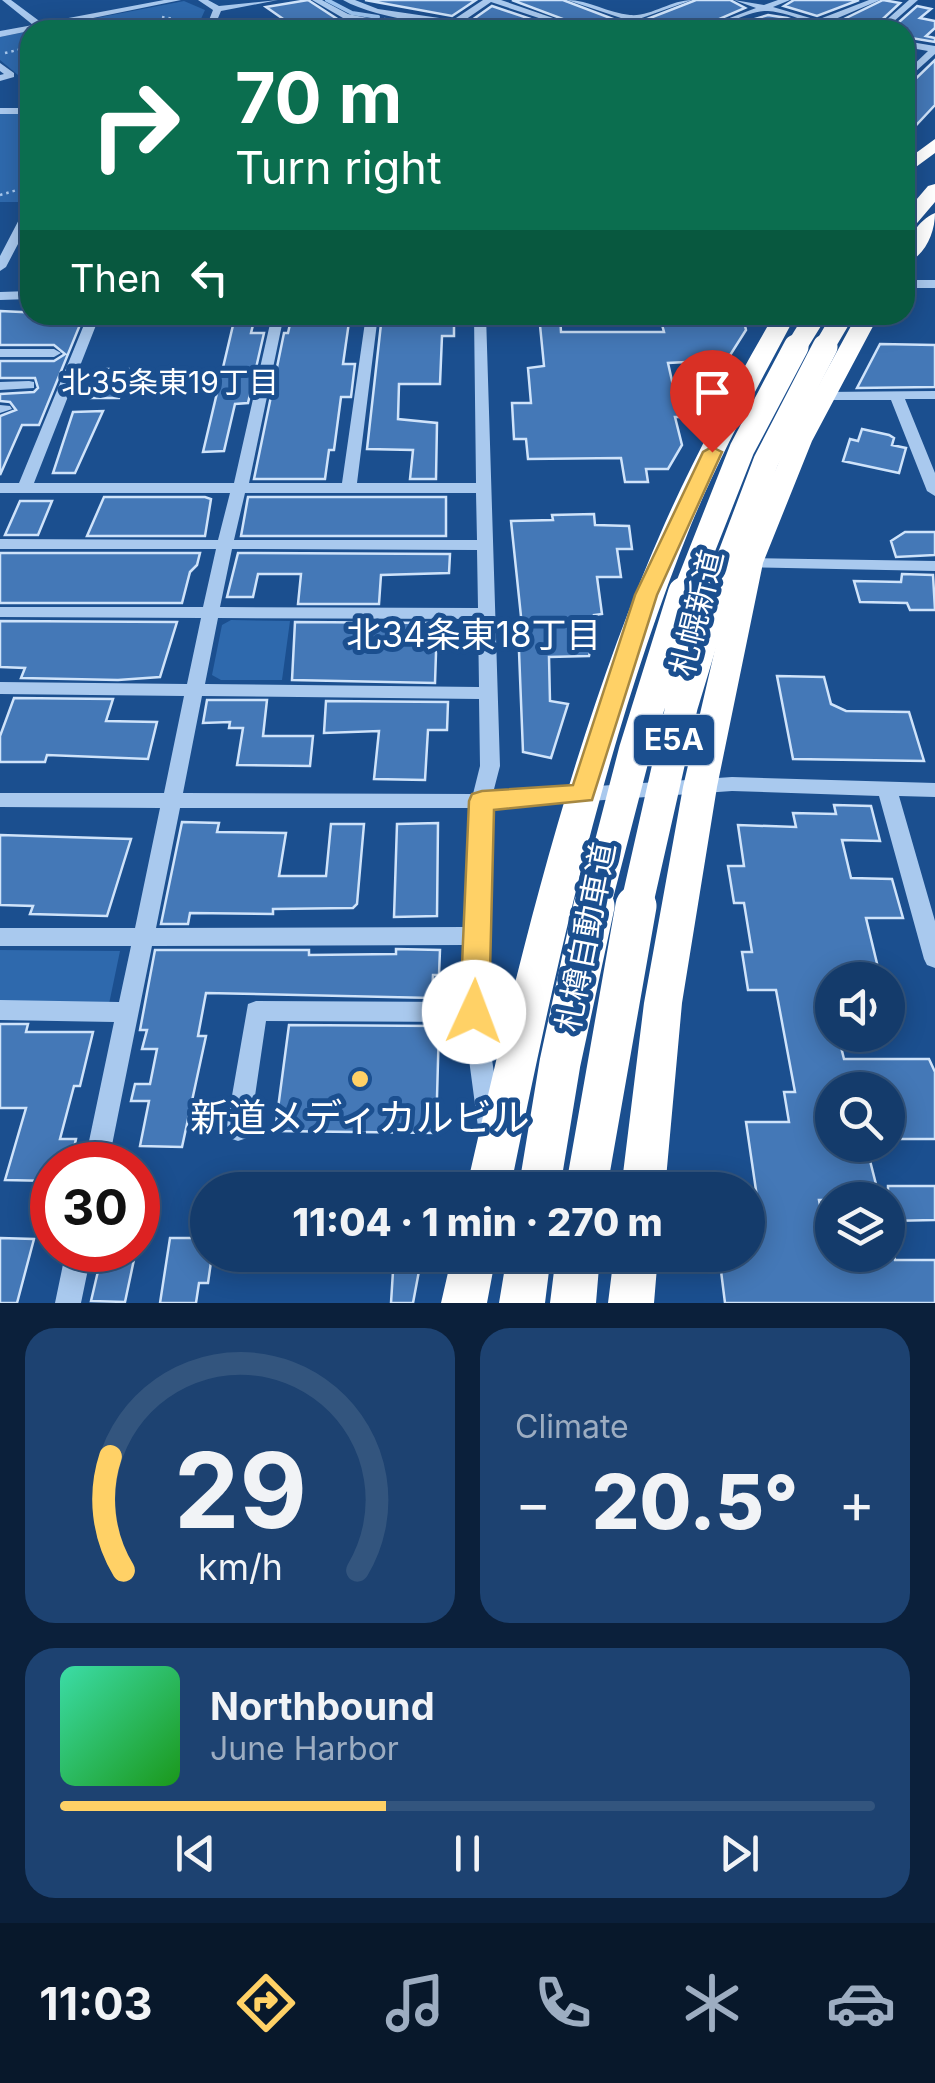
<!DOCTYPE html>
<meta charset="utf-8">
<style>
body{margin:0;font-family:Inter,"Noto Sans JP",sans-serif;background:#1d4271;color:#f1f3f6;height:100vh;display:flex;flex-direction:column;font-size:38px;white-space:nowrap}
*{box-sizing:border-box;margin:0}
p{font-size:32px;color:#9dadc1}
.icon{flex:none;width:55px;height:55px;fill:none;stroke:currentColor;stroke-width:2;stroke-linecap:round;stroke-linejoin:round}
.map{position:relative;height:1303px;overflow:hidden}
.drawer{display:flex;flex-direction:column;gap:25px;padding:25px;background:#0b203b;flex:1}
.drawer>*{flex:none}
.top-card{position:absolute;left:20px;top:20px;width:895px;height:305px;border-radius:30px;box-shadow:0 5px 25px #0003,0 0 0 2px #33557e;background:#0b6e4f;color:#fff;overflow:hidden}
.fabs{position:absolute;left:815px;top:962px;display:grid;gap:20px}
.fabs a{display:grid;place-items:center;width:90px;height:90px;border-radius:50%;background:#143b6b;box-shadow:0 5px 25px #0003,0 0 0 2px #33557e;font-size:50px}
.speed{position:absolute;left:30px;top:1142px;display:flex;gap:20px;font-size:50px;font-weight:700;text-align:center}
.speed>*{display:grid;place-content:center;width:130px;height:130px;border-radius:50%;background:#143b6b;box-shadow:0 5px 25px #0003,0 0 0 2px #33557e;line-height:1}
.speed .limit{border:15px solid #d22;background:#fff;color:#111}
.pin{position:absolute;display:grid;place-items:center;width:85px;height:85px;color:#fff;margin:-102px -42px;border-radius:50% 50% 50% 0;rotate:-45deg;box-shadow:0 0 10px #0007}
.pin .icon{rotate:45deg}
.me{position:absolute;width:110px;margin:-55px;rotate:2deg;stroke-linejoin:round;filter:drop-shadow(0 0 8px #0008)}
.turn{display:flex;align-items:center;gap:35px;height:210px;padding:0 50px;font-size:45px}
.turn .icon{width:130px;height:130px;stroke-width:2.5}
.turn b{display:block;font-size:70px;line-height:85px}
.then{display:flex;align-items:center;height:95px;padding:0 50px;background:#0003;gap:20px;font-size:38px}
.big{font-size:75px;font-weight:800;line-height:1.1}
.drawer .widget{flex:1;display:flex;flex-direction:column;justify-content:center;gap:15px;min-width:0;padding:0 35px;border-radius:30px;background:#1d4271}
.drawer .dial{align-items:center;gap:0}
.dial svg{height:260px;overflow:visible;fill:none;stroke:#33557e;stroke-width:7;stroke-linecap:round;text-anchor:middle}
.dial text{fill:#f1f3f6;stroke:none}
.song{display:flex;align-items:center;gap:30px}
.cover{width:120px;height:120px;border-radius:15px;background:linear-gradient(135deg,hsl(160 70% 55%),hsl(120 70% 35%))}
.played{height:10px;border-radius:5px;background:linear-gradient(90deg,#ffd166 40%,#33557e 40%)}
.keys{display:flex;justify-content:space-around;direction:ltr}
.heat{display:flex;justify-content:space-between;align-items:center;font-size:55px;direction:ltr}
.drawer .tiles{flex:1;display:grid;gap:25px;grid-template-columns:1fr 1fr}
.widget:last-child{grid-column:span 2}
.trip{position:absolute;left:190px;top:1172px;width:575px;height:100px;border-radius:50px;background:#143b6b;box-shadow:0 5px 25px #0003,0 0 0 2px #33557e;font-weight:800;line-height:100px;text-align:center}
.dock{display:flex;height:160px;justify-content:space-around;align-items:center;background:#08182b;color:#9dadc1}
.dock .icon{width:70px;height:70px}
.dock .selected{color:#ffd166}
.dock b{font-size:45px;color:#f1f3f6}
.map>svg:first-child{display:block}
.green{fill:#2e69ad}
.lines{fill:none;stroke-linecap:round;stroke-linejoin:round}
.stream{stroke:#9cc4f0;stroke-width:4}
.building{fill:#4478b7;stroke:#cfe3fa;stroke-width:2.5}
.path{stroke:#a9c9ee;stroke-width:2.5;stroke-dasharray:2.5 4;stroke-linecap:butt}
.minor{fill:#a9c9ee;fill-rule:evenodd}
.highway{fill:#fff;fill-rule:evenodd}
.highway-bridge-far3{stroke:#fff;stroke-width:20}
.highway-bridge-far2{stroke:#fff;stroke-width:25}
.highway-bridge-far1{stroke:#fff;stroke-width:32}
.highway-bridge{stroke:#fff;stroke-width:41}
.route{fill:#ffd166;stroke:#a68842;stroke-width:2.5}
.poi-dot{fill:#ffd166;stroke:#1b4f8f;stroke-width:4}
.labels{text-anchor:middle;stroke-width:10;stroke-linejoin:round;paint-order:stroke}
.far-neighbourhood-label{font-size:30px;fill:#fff;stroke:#1b4f8f}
.shield{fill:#1b4f8f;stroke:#bbcadd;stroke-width:2.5}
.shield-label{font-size:30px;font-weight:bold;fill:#fff}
.street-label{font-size:32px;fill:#fff;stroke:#1b4f8f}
.neighbourhood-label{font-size:35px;fill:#fff;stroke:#1b4f8f}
.near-poi-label{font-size:38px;fill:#fff;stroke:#1b4f8f}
</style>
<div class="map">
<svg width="935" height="1303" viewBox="0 0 935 1303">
<rect width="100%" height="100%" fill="#1b4f8f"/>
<!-- green -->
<path class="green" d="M184 1 205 10 196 30H34Z
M30 31V74L18 75 0 60V37Z
M0 114H30V196L27 202H0Z
M231 620 290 621 282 680H221L212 675 222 625Z
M0 950 120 951 109 1004 0 1001Z"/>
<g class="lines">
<!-- stream -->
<path class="stream" d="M327 0 352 13 378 17
M396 20 467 30"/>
</g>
<!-- building -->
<path class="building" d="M308 0 342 22 377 28 385 19 413 25V30H299L266 7Z
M365 0H476L452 16Z
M512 0H563L613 19 592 30Z
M696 0H730L745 8 694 30H619Z
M794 0H859L817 16 784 6Z
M883 0 900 3 871 30H850L836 23Z
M492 6 563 30H532L472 20Z
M917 6 931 9 920 18 935 21V28L926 36 935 38V42L905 37V30H890Z
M768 15 787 18 822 30H718Z
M935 60V105L905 137V89Z
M0 311 84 315 39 425H22L0 475V416L16 410 10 402 0 401V394L34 392 38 388 35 378H0V361H54L65 354 54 345H0Z
M292 315H350L343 364H355L351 397H341L334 450H329L325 479H254L284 333H288Z
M382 315H454V336H442L440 384H399L398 419 437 423 436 479H410L413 450 367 449Z
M539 315H560L561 332H664L661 321 678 318 743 317 746 330 727 360 668 363 680 417H675L682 445 668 469H646L648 482H625L621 458 528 459 526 439H514L512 403H531L528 368 544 366Z
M234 321H254L251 333H264L248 403 235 404 224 451 203 452Z
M880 344 935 345V387L857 388Z
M101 369H128L119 398H91Z
M103 411 75 473H53L73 412Z
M862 429 889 435 894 438 892 445 906 448 899 473 843 461 850 439 858 441Z
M104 497H205L211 499 205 536H87Z
M248 497H446V536H241Z
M20 501H52L38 535H5Z
M594 514 595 525 629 526 632 549H617L621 577H597L602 614 594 615 597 641H593L589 656 549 657 550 701 568 704 551 758 523 752 518 626H522L511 521 553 520 552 515Z
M905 532H935V555L896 557 891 541Z
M0 553H200L197 565 190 572 182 603H0Z
M238 553 450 554 449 573 381 575 379 604H298L301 574H258L253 597H227Z
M902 574 933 575 935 610H910L907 603 860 602 854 581 901 582Z
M0 621 177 622 160 677 118 680 21 678 25 668 0 667Z
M295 622 437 623 435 683 292 680Z
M777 676 824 677 831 704 846 711 909 712 924 761 793 759Z
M14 698 113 699 106 721 157 722 148 759 47 755 45 762H0V736Z
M207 700H267L263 736H313L310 766 237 765 243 728H229L230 722 203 723Z
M326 701 448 702 447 730H428L425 780 374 779 379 731 324 733Z
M834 805 871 806 880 841 842 840 851 878 892 879 903 918H866L881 980H826L832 1008V1035H838L844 1059H929L935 1072V1139H888V1090H832V1145H866L880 1200H819L829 1255H894L895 1260H935V1303H725L719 1255H748V1197H757L746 1122H789L784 1092H795L776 990H748L742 952H752L744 903H734L728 866H744L738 825 796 827 793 813 836 814Z
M182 822 219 823 217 832 286 833 279 876H326L331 824H364L357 904 353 908 273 909V914L190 913 188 924H161Z
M438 823 437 916 394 917 397 824Z
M0 835 131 839 107 916 30 914 33 906 0 905Z
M396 949 440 950 439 975H433L432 998 206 993 198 1036H206L182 1147 140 1146 149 1101H131L135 1084H150L157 1049H142L147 1030H140L155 950H309V955L396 954Z
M0 1024H28L26 1032H93L80 1086H74L60 1139H76L70 1165H52V1181L5 1180 26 1108H0Z
M289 1025 439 1026 436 1133 275 1131Z
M888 1186H935V1220L888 1221Z
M0 1238 34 1239 17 1303H0Z
M170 1238H208V1255H212L208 1283H199L196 1303H160Z
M103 1250H136L125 1302 91 1301Z
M394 1255H422L413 1303H391Z"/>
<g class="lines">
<!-- path -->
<path class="path" d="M162 17 197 23
M150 20 146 27 171 29
M171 30 190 23
M5 53 30 47
M0 195 24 188 30 180"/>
<!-- minor -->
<path class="minor" d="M2 0H11L42 23 164 0H181L0 37V31L33 25Z
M198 0H208L219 6 278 0 221 11 213 30H205L213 10Z
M312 0H322L348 14 382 21 378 24 343 18Z
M343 0H355L378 9 453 20 483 0H501L588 30H575L491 2 462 22 504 30C463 30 378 20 343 0Z
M567 0C589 0 608 13 630 15 650 17 671 0 692 0L608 30H596L624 19Z
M734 0 764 5 778 0H790L773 7 817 20 869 0H880L826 23 846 30C819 30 795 13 768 11 747 10 721 30 698 30L756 8Z
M909 0H918L884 30H875Z
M905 41 935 46V54L905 81V73L928 51 905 47Z
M0 63 14 73V77L0 81V75L4 74 0 71Z
M0 108H30V114H0Z
M30 207V221L6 267 0 271V256L24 210Z
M905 280H935V288H905Z
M30 291V299L0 300V292Z
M88 315H100L34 483H234L272 315H284L249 483H342L366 315H378L357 483H476L474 315H486L500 766 493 793 732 777 935 783V797L899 796 935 921V968L927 965 924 959 879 796 732 791 491 808 485 1012 502 1127 499 1135 490 1138 481 1135 478 1127 464 1022 266 1021 250 1130 247 1138 238 1141 229 1138 226 1130 248 1004 256 1001 463 1002 465 945 152 946 108 1165H84L114 1022 0 1020V1000L119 1002 131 946H0V928H135L160 808 0 807V793H164L184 696 0 694V682L187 684 201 618 0 617V607H203L216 549H0V539L218 540 230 493H0V483H19ZM245 493H476L477 540H234ZM232 549 477 550 478 608 220 607ZM218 618 478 619 479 687 205 684ZM202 696 479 699 480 766 473 794 183 793ZM180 808H471L466 927 156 928Z
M0 349H54L61 353 54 357H0Z
M29 381 34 382V388L0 390V382Z
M935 391V399H905L935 473V496L927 491 891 400H823L816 396 823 392Z
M0 405 10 406 12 409 0 413Z
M749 558 935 561V571L743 567 741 563 743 559Z
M66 1250H92L81 1303H55Z"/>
<!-- highway -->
<path class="highway" d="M935 139V153L905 175V161Z
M935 184V202L912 229 905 231V213L928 186Z
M935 213C935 233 925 256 905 264 905 243 915 222 935 213Z
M774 315H796C759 384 721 453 691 525 605 739 556 964 510 1190H466C518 964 571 736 665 523 697 451 735 383 774 315Z
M857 315H879L812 441 763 563 717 787 682 1003 665 1190H621L644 1003 683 787 735 563 788 441Z
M452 1255H496L487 1303H441Z
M507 1255H551L545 1303H499Z
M556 1255H600L596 1303H550Z
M614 1255H658L654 1303H608Z"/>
<!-- highway-bridge-far3 -->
<path class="highway-bridge-far3" d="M795 349 816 315
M823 349 843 315"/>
<!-- highway-bridge-far2 -->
<path class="highway-bridge-far2" d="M684 596 742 449 796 347
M715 596 766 461 825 347"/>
<!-- highway-bridge-far1 -->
<path class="highway-bridge-far1" d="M594 908 635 750 684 593
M636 908 682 705 716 593"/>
<!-- highway-bridge -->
<path class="highway-bridge" d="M539 1190 560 1063 594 906
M586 1190 636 906"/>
</g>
<!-- route -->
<path class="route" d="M712 447 722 452 657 595 592 800 494 810 489 1012 485 1021 474 1025 464 1021 460 1012 469 801 472 794 482 791 573 785 635 595 703 452Z"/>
<!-- markers -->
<circle class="poi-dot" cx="360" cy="1079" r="10"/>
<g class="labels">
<!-- far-neighbourhood labels -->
<g class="far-neighbourhood-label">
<text x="170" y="393">北35条東19丁目</text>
</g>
<!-- shield labels -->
<rect class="shield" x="634" y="715" width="80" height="50" rx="8"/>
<g class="shield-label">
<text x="674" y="750">E5A</text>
</g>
<!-- street labels -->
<g class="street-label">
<text transform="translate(697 613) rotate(-76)" y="11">札幌新道</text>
<text transform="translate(586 937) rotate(-79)" y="11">札樽自動車道</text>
</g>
<!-- neighbourhood labels -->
<g class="neighbourhood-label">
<text x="474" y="647">北34条東18丁目</text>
</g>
<!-- near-poi labels -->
<g class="near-poi-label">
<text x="360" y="1131">新道メディカルビル</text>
</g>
</g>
</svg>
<div class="fabs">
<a><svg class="icon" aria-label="sound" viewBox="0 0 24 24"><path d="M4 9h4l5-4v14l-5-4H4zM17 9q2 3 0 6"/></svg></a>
<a><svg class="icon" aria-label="search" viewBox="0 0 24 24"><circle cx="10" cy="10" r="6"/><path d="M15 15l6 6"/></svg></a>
<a><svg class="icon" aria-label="layers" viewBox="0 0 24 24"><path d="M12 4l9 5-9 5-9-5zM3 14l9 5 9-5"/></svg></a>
</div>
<div class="speed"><div class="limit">30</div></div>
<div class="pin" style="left:712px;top:452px;background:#d93025"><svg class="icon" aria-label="arrive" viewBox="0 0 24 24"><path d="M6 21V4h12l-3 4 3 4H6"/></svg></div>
<svg class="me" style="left:474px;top:1012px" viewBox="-20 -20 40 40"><circle r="19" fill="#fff"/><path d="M0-13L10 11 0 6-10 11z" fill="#ffd166"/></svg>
<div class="trip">11:04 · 1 min · 270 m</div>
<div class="top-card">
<div class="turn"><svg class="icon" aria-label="right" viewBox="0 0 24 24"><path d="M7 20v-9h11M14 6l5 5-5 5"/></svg><div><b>70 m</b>Turn right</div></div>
<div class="then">Then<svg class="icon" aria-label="left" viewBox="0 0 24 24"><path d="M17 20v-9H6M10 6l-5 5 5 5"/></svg></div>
</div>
</div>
<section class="drawer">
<div class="tiles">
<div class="widget dial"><svg viewBox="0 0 100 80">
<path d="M14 69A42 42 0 1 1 86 69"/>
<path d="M14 69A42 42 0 0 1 10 34" stroke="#ffd166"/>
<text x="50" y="56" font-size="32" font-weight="700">29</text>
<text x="50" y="72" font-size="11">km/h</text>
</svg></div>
<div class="widget"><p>Climate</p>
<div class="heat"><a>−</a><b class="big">20.5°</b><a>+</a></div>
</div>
<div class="widget">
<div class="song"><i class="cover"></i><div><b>Northbound</b><p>June Harbor</p></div></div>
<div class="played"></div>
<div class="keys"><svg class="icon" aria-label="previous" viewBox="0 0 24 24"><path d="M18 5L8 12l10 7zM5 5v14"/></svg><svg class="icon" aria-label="pause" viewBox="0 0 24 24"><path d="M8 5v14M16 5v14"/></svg><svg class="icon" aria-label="next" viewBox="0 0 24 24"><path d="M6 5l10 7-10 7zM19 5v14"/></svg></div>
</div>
</div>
</section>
<nav class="dock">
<b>11:03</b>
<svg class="icon selected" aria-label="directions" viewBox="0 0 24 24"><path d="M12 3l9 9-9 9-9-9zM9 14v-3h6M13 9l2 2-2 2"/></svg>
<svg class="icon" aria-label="music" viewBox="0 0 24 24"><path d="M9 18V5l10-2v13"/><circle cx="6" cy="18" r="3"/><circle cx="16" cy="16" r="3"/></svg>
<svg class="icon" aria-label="phone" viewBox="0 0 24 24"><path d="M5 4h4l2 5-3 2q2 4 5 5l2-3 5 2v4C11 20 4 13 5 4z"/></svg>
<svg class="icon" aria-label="climate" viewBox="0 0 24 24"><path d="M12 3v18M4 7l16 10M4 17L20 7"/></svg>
<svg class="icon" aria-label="car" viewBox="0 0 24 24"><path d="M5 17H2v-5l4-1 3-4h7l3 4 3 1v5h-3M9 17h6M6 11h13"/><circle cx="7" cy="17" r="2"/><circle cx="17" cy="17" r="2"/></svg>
</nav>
